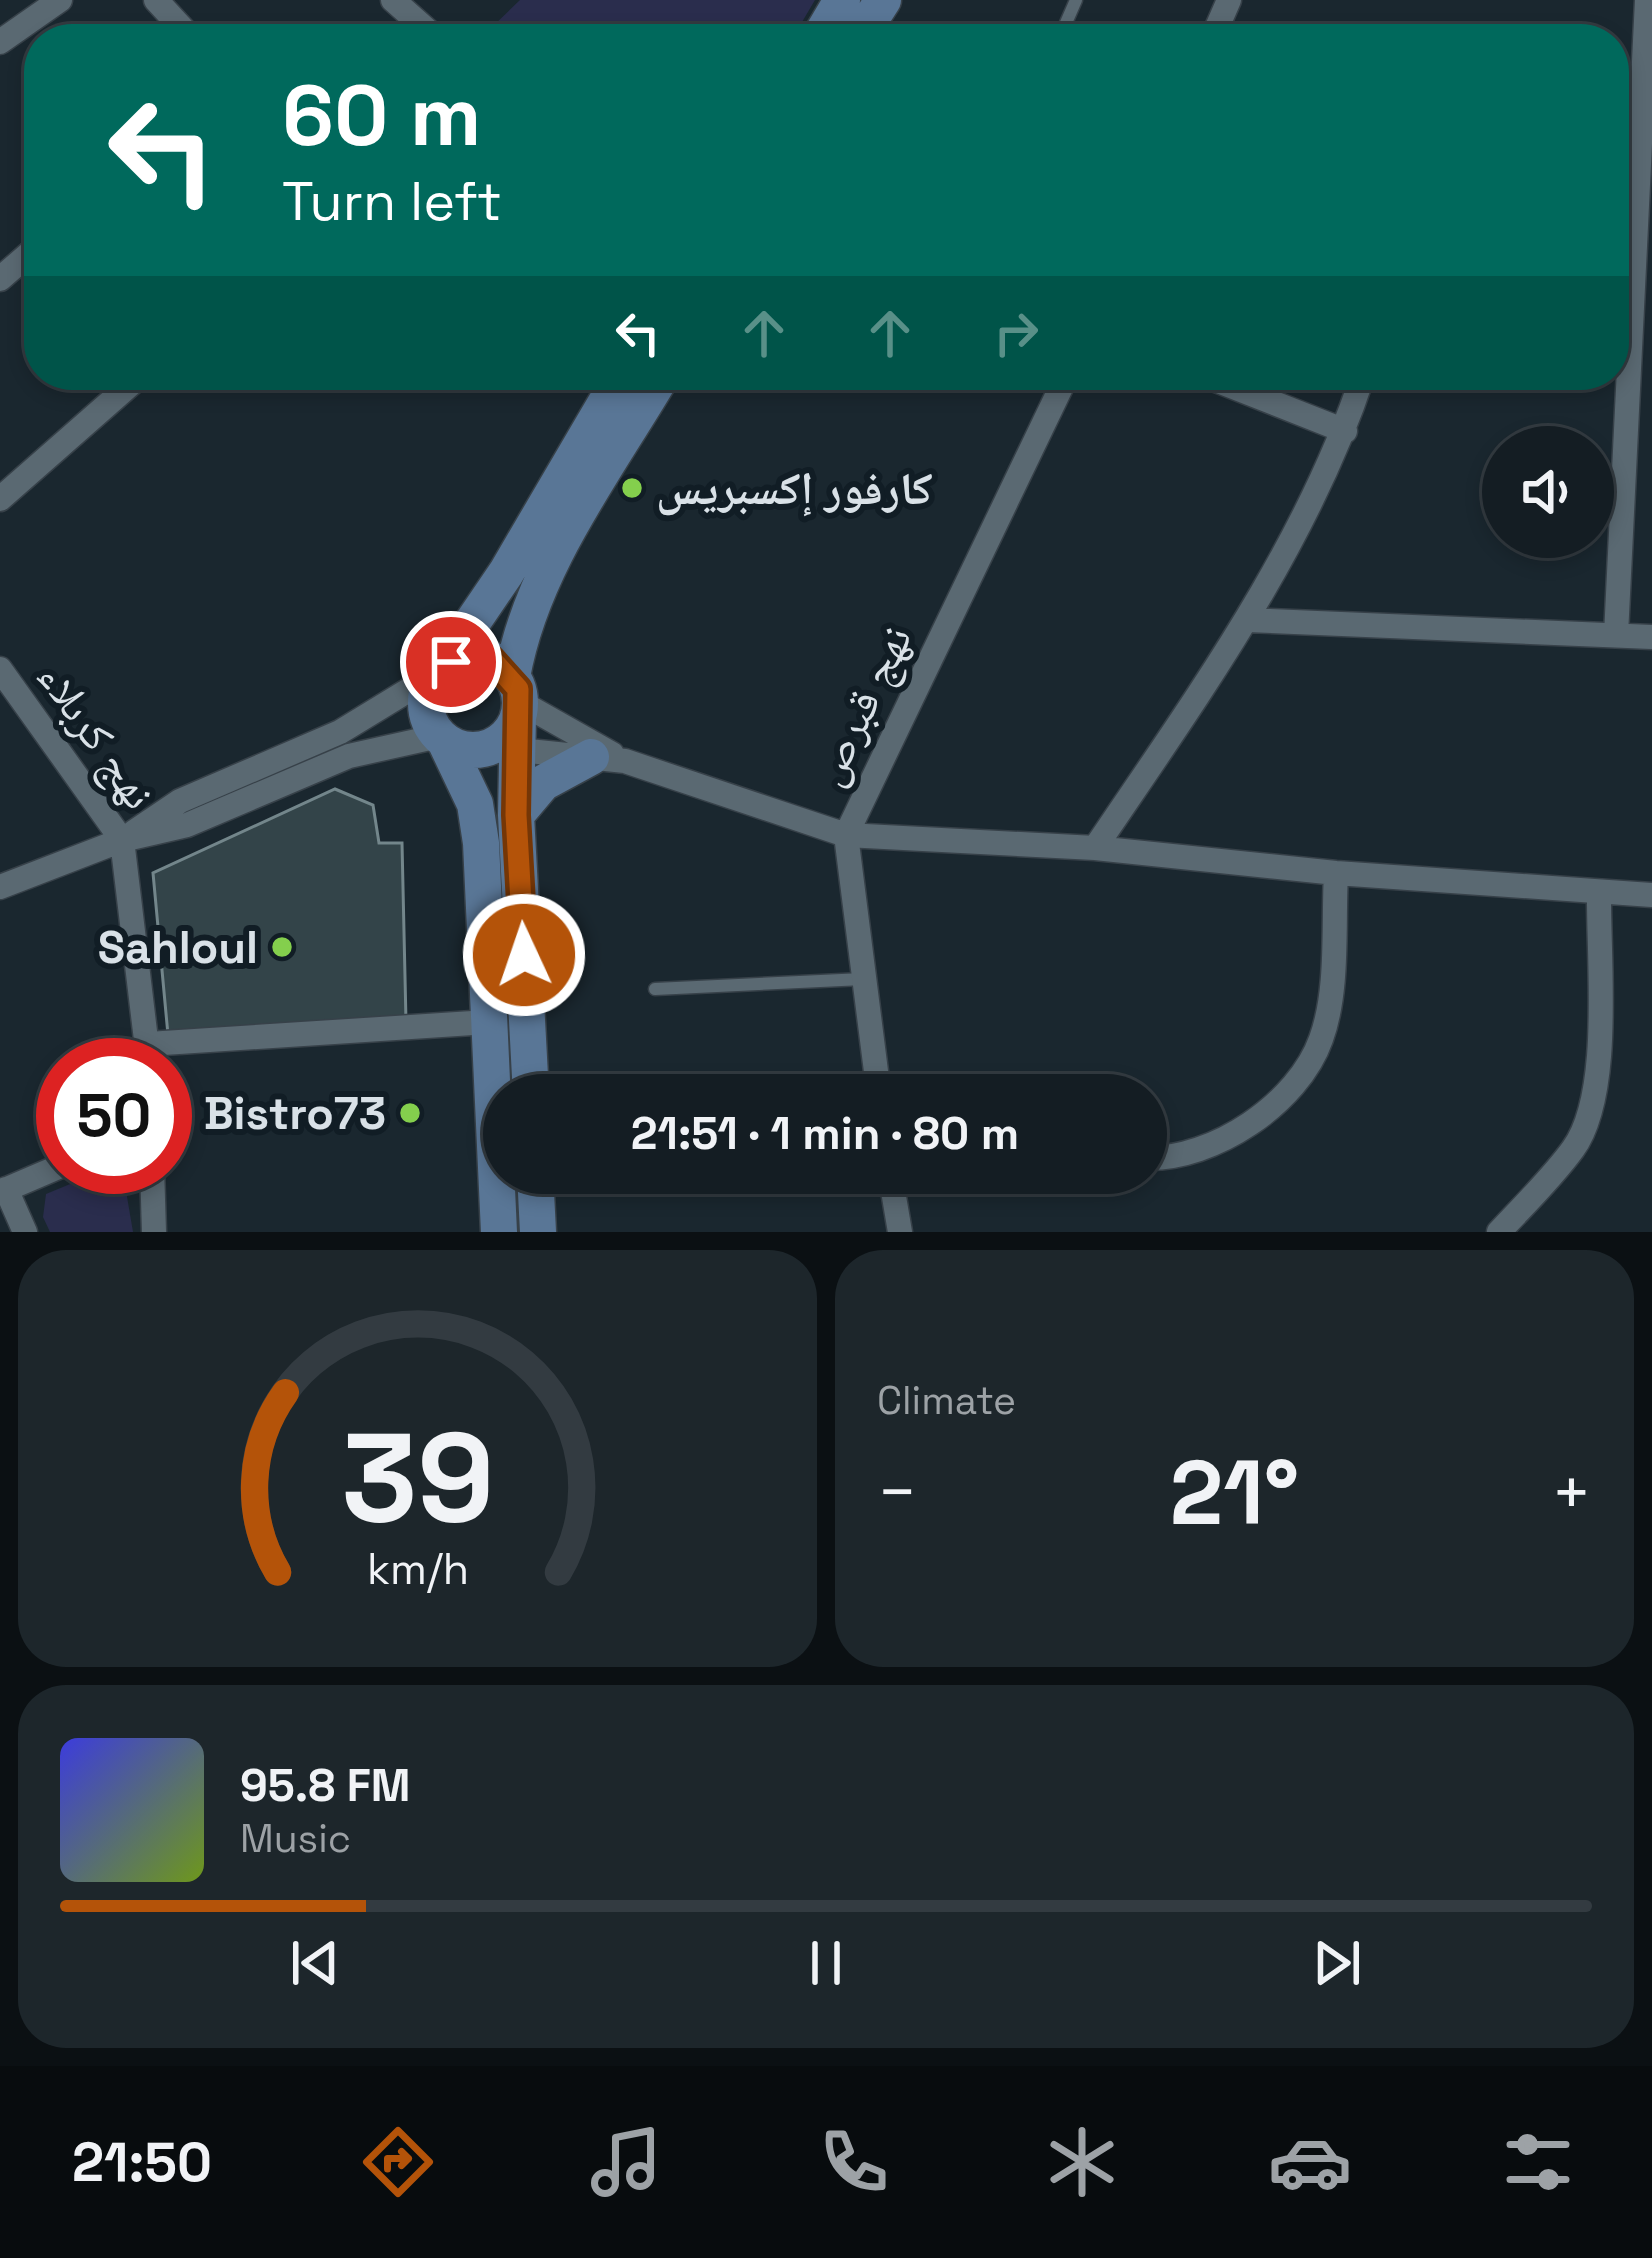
<!DOCTYPE html>
<meta charset="utf-8">
<style>
body{margin:0;font-family:"Space Grotesk","Noto Naskh Arabic",sans-serif;background:#1d262b;color:#f1f3f6;height:100vh;display:flex;flex-direction:column;font-size:45px;white-space:nowrap}
*{box-sizing:border-box;margin:0}
p{font-size:39px;color:#9da2a6}
.icon{flex:none;width:66px;height:66px;fill:none;stroke:currentColor;stroke-width:2;stroke-linecap:round;stroke-linejoin:round}
.map{position:relative;height:1232px;overflow:hidden}
.side{display:flex;flex-direction:column;gap:18px;padding:18px;background:#0b1013;flex:1}
.side>*{flex:none}
.banner{position:absolute;left:24px;top:24px;width:1605px;height:366px;border-radius:48px;box-shadow:0 6px 18px #0003,0 0 0 3px #333b41;background:#00695c;color:#fff;overflow:hidden}
.controls{position:absolute;left:1482px;top:426px;display:grid;gap:24px}
.controls a{display:grid;place-items:center;width:132px;height:132px;border-radius:50%;background:#141d23;box-shadow:0 6px 18px #0003,0 0 0 3px #333b41;font-size:60px}
.speed{position:absolute;left:36px;top:1038px;display:flex;gap:24px;font-size:60px;font-weight:700;text-align:center}
.speed>*{display:grid;place-content:center;width:156px;height:156px;border-radius:50%;background:#141d23;box-shadow:0 6px 18px #0003,0 0 0 3px #333b41;line-height:1}
.speed .limit{border:18px solid #d22;background:#fff;color:#111}
.pin{position:absolute;display:grid;place-items:center;width:102px;height:102px;color:#fff;margin:-51px;border:6px solid #fff;border-radius:50%;box-shadow:0 3px 12px #0007}
.me{position:absolute;width:132px;margin:-66px;rotate:357deg;stroke-linejoin:round;filter:drop-shadow(0 0 9px #0008)}
.turn{display:flex;align-items:center;gap:42px;height:252px;padding:0 60px;font-size:54px}
.turn .icon{width:156px;height:156px;stroke-width:2.5}
.turn b{display:block;font-size:84px;line-height:102px}
.lanes{display:flex;align-items:center;height:114px;padding:0 60px;background:#0003;justify-content:center;gap:60px;direction:ltr}
.lanes .off{opacity:.35}
.big{font-size:90px;font-weight:700;line-height:1.1}
.side .widget{flex:1;display:flex;flex-direction:column;justify-content:center;gap:18px;min-width:0;padding:0 42px;border-radius:48px;background:#1d262b}
.side .dial{align-items:center;gap:0}
.dial svg{height:312px;overflow:visible;fill:none;stroke:#333b41;stroke-width:7;stroke-linecap:round;text-anchor:middle}
.dial text{fill:#f1f3f6;stroke:none}
.song{display:flex;align-items:center;gap:36px}
.cover{width:144px;height:144px;border-radius:18px;background:linear-gradient(135deg,hsl(240 70% 55%),hsl(80 70% 35%))}
.played{height:12px;border-radius:6px;background:linear-gradient(90deg,#b45309 20%,#333b41 20%)}
.keys{display:flex;justify-content:space-around;direction:ltr}
.heat{display:flex;justify-content:space-between;align-items:center;font-size:66px;direction:ltr}
.side .tiles{flex:1;display:grid;gap:18px;grid-template-columns:1fr 1fr}
.widget:last-child{grid-column:span 2}
.trip{position:absolute;left:483px;top:1074px;width:684px;height:120px;border-radius:60px;background:#141d23;box-shadow:0 6px 18px #0003,0 0 0 3px #333b41;font-weight:700;line-height:120px;text-align:center}
.menu{display:flex;height:192px;justify-content:space-around;align-items:center;background:#080c0e;color:#9da2a6}
.menu .icon{width:84px;height:84px}
.menu .selected{color:#b45309}
.menu b{font-size:54px;color:#f1f3f6}
.map>svg:first-child{display:block}
.green{fill:#2a2d4d}
.building{fill:#334449;stroke:#73868b;stroke-width:3}
.lines{fill:none;stroke-linecap:round;stroke-linejoin:round}
.lane-casing{stroke:#374149;stroke-width:15}
.street-casing{stroke:#374149;stroke-width:27}
.secondary-casing{stroke:#374149;stroke-width:39}
.lane{stroke:#5a6972;stroke-width:12}
.street{stroke:#5a6972;stroke-width:24}
.secondary{stroke:#597696;stroke-width:36}
.route-casing{stroke:#753606;stroke-width:30}
.route{stroke:#b45309;stroke-width:21}
.poi-dot{fill:#84cf4d;stroke:#111d25;stroke-width:4.5}
.labels{text-anchor:middle;stroke-width:12;stroke-linejoin:round;paint-order:stroke}
.poi-label{font-size:45px;font-weight:bold;fill:#d9e1e7;stroke:#111d25;text-anchor:end}
.street-label{font-size:45px;fill:#d9e1e7;stroke:#111d25}
</style>
<div class="map">
<svg width="1652" height="1232" viewBox="0 0 1652 1232">
<rect width="100%" height="100%" fill="#1a272f"/>
<!-- green -->
<path class="green" d="M520 0H815L792 39H504L491 28Z
M109 1168 125 1185 133 1232H50L43 1217 46 1194Z"/>
<!-- building -->
<path class="building" d="M335 789 373 805 379 843H402L406 1021 168 1035 153 873Z"/>
<g class="lines">
<defs>
<path id="lane" d="M1059 39 1076 0
M655 989 863 979"/>
<path id="street" d="M156 0 192 39
M393 0 437 39
M1212 39 1229 0
M0 42 60 0
M0 279 39 245
M1203 375 1345 431
M0 499 141 375
M1247 620 1652 637
M1616 635 1647 0
M0 669 122 840 149 1065
M520 702 612 754
M490 747 625 761 846 835 1095 848 1336 873 1652 895
M134 832 180 801 340 732 435 674
M1095 848C1196 698 1306 548 1363 375
M0 887 122 840 187 825 349 756 439 736
M148 1044 488 1022
M879 1095 846 835 1067 375
M1146 1158C1213 1160 1298 1104 1321 1039 1339 990 1333 925 1336 873
M152 1167 154 1232
M890 1173 900 1232
M6 1189 25 1232
M0 1192 63 1165
M1499 1232C1524 1205 1552 1178 1573 1149 1613 1094 1598 960 1599 892"/>
<path id="secondary" d="M819 39 842 0
M858 39 883 0
M426 703a47 47 0 1 1 94 0a47 47 0 1 1-94 0Z
M440 670 506 573 622 375
M512 677C531 567 606 470 662 375
M518 716 516 815 531 1095
M445 741 475 804 481 843 499 1232
M516 815 543 783 591 757
M535 1173 538 1232"/>
</defs>
<!-- lane casing -->
<use href="#lane" class="lane-casing"/>
<!-- street casing -->
<use href="#street" class="street-casing"/>
<!-- secondary casing -->
<use href="#secondary" class="secondary-casing"/>
<!-- lane -->
<use href="#lane" class="lane"/>
<!-- street -->
<use href="#street" class="street"/>
<!-- secondary -->
<use href="#secondary" class="secondary"/>
</g>
<g class="lines">
<defs>
<path id="route" d="M451 662 464 657 491 659 518 689 516 815 524 955"/>
</defs>
<!-- route casing -->
<use href="#route" class="route-casing"/>
<!-- route -->
<use href="#route" class="route"/>
</g>
<!-- markers -->
<g class="poi-dot">
<circle cx="632" cy="488" r="12"/>
<circle cx="282" cy="947" r="12"/>
<circle cx="410" cy="1113" r="12"/>
</g>
<g class="labels">
<!-- poi labels -->
<g class="poi-label">
<text x="656" y="504" text-anchor="start">كارفور إكسبريس</text>
<text x="258" y="963">Sahloul</text>
<text x="386" y="1129">Bistro73</text>
</g>
<!-- street labels -->
<g class="street-label">
<text transform="translate(861 705) rotate(-64)" y="16">نهج قبرص</text>
<text transform="translate(97 735) rotate(55)" y="16">نهج كربلاء</text>
</g>
</g>
</svg>
<div class="controls">
<a><svg class="icon" aria-label="sound" viewBox="0 0 24 24"><path d="M4 9h4l5-4v14l-5-4H4zM17 9q2 3 0 6"/></svg></a>
</div>
<div class="speed"><div class="limit">50</div></div>
<div class="pin" style="left:451px;top:662px;background:#d93025"><svg class="icon" aria-label="arrive" viewBox="0 0 24 24"><path d="M6 21V4h12l-3 4 3 4H6"/></svg></div>
<svg class="me" style="left:524px;top:955px" viewBox="-20 -20 40 40"><circle r="17" fill="#b45309" stroke="#fff" stroke-width="3"/><path d="M0-11L8 9 0 5-8 9z" fill="#fff"/></svg>
<div class="trip">21:51 · 1 min · 80 m</div>
<div class="banner">
<div class="turn"><svg class="icon" aria-label="left" viewBox="0 0 24 24"><path d="M17 20v-9H6M10 6l-5 5 5 5"/></svg><div><b>60 m</b>Turn left</div></div>
<div class="lanes"><svg class="icon" aria-label="left" viewBox="0 0 24 24"><path d="M17 20v-9H6M10 6l-5 5 5 5"/></svg><svg class="icon off" aria-label="ahead" viewBox="0 0 24 24"><path d="M12 20V5M6 11l6-6 6 6"/></svg><svg class="icon off" aria-label="ahead" viewBox="0 0 24 24"><path d="M12 20V5M6 11l6-6 6 6"/></svg><svg class="icon off" aria-label="right" viewBox="0 0 24 24"><path d="M7 20v-9h11M14 6l5 5-5 5"/></svg></div>
</div>
</div>
<section class="side">
<div class="tiles">
<div class="widget dial"><svg viewBox="0 0 100 80">
<path d="M14 69A42 42 0 1 1 86 69"/>
<path d="M14 69A42 42 0 0 1 16 23" stroke="#b45309"/>
<text x="50" y="56" font-size="32" font-weight="700">39</text>
<text x="50" y="72" font-size="11">km/h</text>
</svg></div>
<div class="widget"><p>Climate</p>
<div class="heat"><a>−</a><b class="big">21°</b><a>+</a></div>
</div>
<div class="widget">
<div class="song"><i class="cover"></i><div><b>95.8 FM</b><p>Music</p></div></div>
<div class="played"></div>
<div class="keys"><svg class="icon" aria-label="previous" viewBox="0 0 24 24"><path d="M18 5L8 12l10 7zM5 5v14"/></svg><svg class="icon" aria-label="pause" viewBox="0 0 24 24"><path d="M8 5v14M16 5v14"/></svg><svg class="icon" aria-label="next" viewBox="0 0 24 24"><path d="M6 5l10 7-10 7zM19 5v14"/></svg></div>
</div>
</div>
</section>
<nav class="menu">
<b>21:50</b>
<svg class="icon selected" aria-label="directions" viewBox="0 0 24 24"><path d="M12 3l9 9-9 9-9-9zM9 14v-3h6M13 9l2 2-2 2"/></svg>
<svg class="icon" aria-label="music" viewBox="0 0 24 24"><path d="M9 18V5l10-2v13"/><circle cx="6" cy="18" r="3"/><circle cx="16" cy="16" r="3"/></svg>
<svg class="icon" aria-label="phone" viewBox="0 0 24 24"><path d="M5 4h4l2 5-3 2q2 4 5 5l2-3 5 2v4C11 20 4 13 5 4z"/></svg>
<svg class="icon" aria-label="climate" viewBox="0 0 24 24"><path d="M12 3v18M4 7l16 10M4 17L20 7"/></svg>
<svg class="icon" aria-label="car" viewBox="0 0 24 24"><path d="M5 17H2v-5l4-1 3-4h7l3 4 3 1v5h-3M9 17h6M6 11h13"/><circle cx="7" cy="17" r="2"/><circle cx="17" cy="17" r="2"/></svg>
<svg class="icon" aria-label="filters" viewBox="0 0 24 24"><path d="M4 7h16M4 17h16"/><circle cx="9" cy="7" r="2"/><circle cx="15" cy="17" r="2"/></svg>
</nav>
